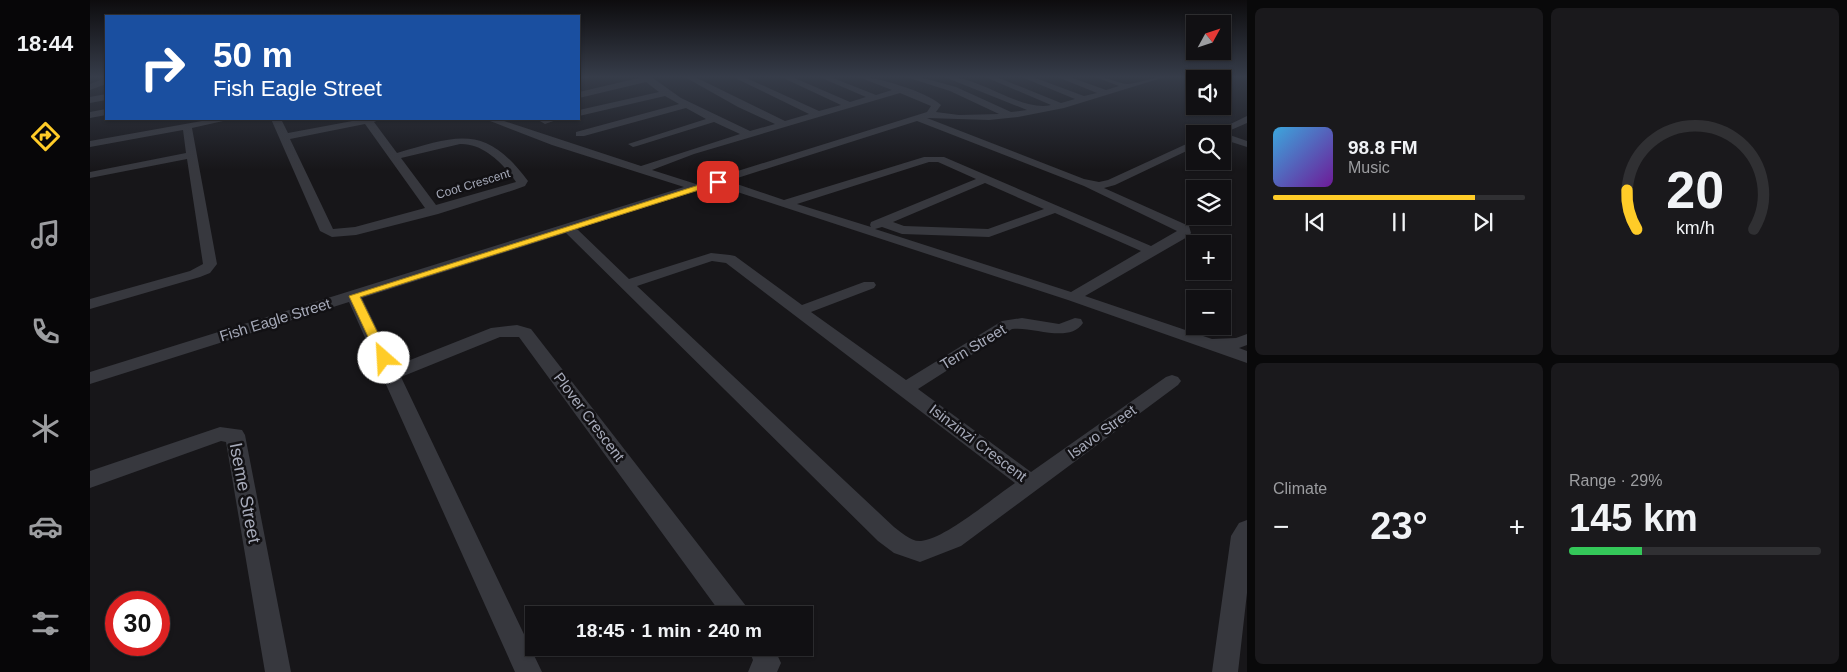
<!DOCTYPE html>
<meta charset="utf-8">
<style>
body{margin:0;font-family:Arial,sans-serif;background:#1a191c;color:#f1f3f6;height:100vh;display:flex;flex-direction:column;font-size:19px;white-space:nowrap}
*{box-sizing:border-box;margin:0}
p{font-size:16px;color:#9c9da0}
.icon{flex:none;width:28px;height:28px;fill:none;stroke:currentColor;stroke-width:2;stroke-linecap:round;stroke-linejoin:round}
.map{position:relative;flex:1;overflow:hidden}
.details{display:flex;flex-direction:column;gap:8px;padding:8px;background:#09090a;width:600px}
.details>*{flex:none}
.banner{position:absolute;left:15px;top:15px;width:475px;height:105px;border-radius:0px;box-shadow:0 1px 4px #0004,0 0 0 1px #303033;background:#1a4fa0;color:#fff;overflow:hidden}
.needle{width:32px;rotate:50deg}
.tools{position:absolute;left:1096px;top:15px;display:grid;gap:10px}
.tools a{display:grid;place-items:center;width:45px;height:45px;border-radius:0px;background:#111013;box-shadow:0 1px 4px #0004,0 0 0 1px #303033;font-size:25px}
.speed{position:absolute;left:15px;top:591px;display:flex;gap:10px;font-size:25px;font-weight:700;text-align:center}
.speed>*{display:grid;place-content:center;width:65px;height:65px;border-radius:50%;background:#111013;box-shadow:0 1px 4px #0004,0 0 0 1px #303033;line-height:1}
.speed .limit{border:8px solid #d22;background:#fff;color:#111}
.pin{position:absolute;display:grid;place-items:center;width:42px;height:42px;color:#fff;margin:-21px;border-radius:10px;box-shadow:0 2px 8px #0006}
.me{position:absolute;width:55px;margin:-28px;rotate:334deg;stroke-linejoin:round;filter:drop-shadow(0 0 4px #0008)}
.turn{display:flex;align-items:center;gap:18px;height:105px;padding:0 25px;font-size:22px}
.turn .icon{width:65px;height:65px;stroke-width:2.5}
.turn b{display:block;font-size:35px;line-height:42px}
.big{font-size:38px;font-weight:600;line-height:1.1}
.details .card{flex:1;display:flex;flex-direction:column;justify-content:center;gap:8px;min-width:0;padding:0 18px;border-radius:8px;background:#1a191c}
.details .dial{align-items:center;gap:0}
.dial svg{height:130px;overflow:visible;fill:none;stroke:#303033;stroke-width:7;stroke-linecap:round;text-anchor:middle}
.dial text{fill:#f1f3f6;stroke:none}
.song{display:flex;align-items:center;gap:15px}
.cover{width:60px;height:60px;border-radius:8px;background:linear-gradient(135deg,hsl(200 70% 55%),hsl(280 70% 35%))}
.played{height:5px;border-radius:2px;background:linear-gradient(90deg,#ffcc28 80%,#303033 80%)}
.keys{display:flex;justify-content:space-around;direction:ltr}
.heat{display:flex;justify-content:space-between;align-items:center;font-size:28px;direction:ltr}
.charge{height:8px;border-radius:4px;background:linear-gradient(90deg,#34c759 29%,#303033 0)}
.details .tiles{flex:1;display:grid;gap:8px;grid-template-columns:repeat(2,1fr)}
.trip{position:absolute;left:435px;top:606px;width:288px;height:50px;border-radius:0px;background:#111013;box-shadow:0 1px 4px #0004,0 0 0 1px #303033;font-weight:600;line-height:50px;text-align:center}
main{display:flex;flex:1;min-height:0}
.dock{display:flex;flex-direction:column;width:90px;justify-content:space-around;align-items:center;background:#070608;color:#9c9da0}
.dock .icon{width:35px;height:35px}
.dock .current{color:#ffcc28}
.dock b{font-size:22px;color:#f1f3f6}
.map>svg:first-child{display:block}
.lines{fill:none;stroke-linecap:round;stroke-linejoin:round}
.minor{fill:#37383e;fill-rule:evenodd}
.route{fill:#ffcc28;stroke:#a6851a}
.labels{text-anchor:middle;stroke-width:5;stroke-linejoin:round;paint-order:stroke}
.far-street-label{font-size:12px;fill:#a7abba;stroke:#121114}
.street-label{font-size:15px;fill:#a7abba;stroke:#121114}
.near-street-label{font-size:18px;fill:#a7abba;stroke:#121114}
</style>
<main>
<nav class="dock">
<b>18:44</b>
<svg class="icon current" aria-label="directions" viewBox="0 0 24 24"><path d="M12 3l9 9-9 9-9-9zM9 14v-3h6M13 9l2 2-2 2"/></svg>
<svg class="icon" aria-label="music" viewBox="0 0 24 24"><path d="M9 18V5l10-2v13"/><circle cx="6" cy="18" r="3"/><circle cx="16" cy="16" r="3"/></svg>
<svg class="icon" aria-label="phone" viewBox="0 0 24 24"><path d="M5 4h4l2 5-3 2q2 4 5 5l2-3 5 2v4C11 20 4 13 5 4z"/></svg>
<svg class="icon" aria-label="climate" viewBox="0 0 24 24"><path d="M12 3v18M4 7l16 10M4 17L20 7"/></svg>
<svg class="icon" aria-label="car" viewBox="0 0 24 24"><path d="M5 17H2v-5l4-1 3-4h7l3 4 3 1v5h-3M9 17h6M6 11h13"/><circle cx="7" cy="17" r="2"/><circle cx="17" cy="17" r="2"/></svg>
<svg class="icon" aria-label="filters" viewBox="0 0 24 24"><path d="M4 7h16M4 17h16"/><circle cx="9" cy="7" r="2"/><circle cx="15" cy="17" r="2"/></svg>
</nav>
<div class="map">
<svg width="1157" height="672" viewBox="0 0 1157 672">
<rect width="100%" height="100%" fill="#171619"/>
<g class="lines">
<!-- minor -->
<path class="minor" d="M489 76H501L489 80Z
M552 76H560L591 98 660 131 685 124 648 107 593 76H603L695 121 719 114 641 76H652L729 111 751 105 689 76H700L760 102 776 97 727 76H738L786 95 802 90 766 76C784 76 838 92 851 105L846 112 869 115 909 114 860 91 813 76H826L866 87 921 112 937 110 852 76C889 75 930 112 961 105L893 76H904L971 103 985 99 929 76H940L994 96 1007 93 965 76H977L1016 90 1029 86 1003 76C1016 76 1029 84 1038 84 1052 83 1064 76 1078 76L974 108 928 117 899 120 837 118 994 179 1009 182 1018 180 1105 140V147L1025 185 1014 188 1099 226 1101 233 1099 236 995 296 1122 339 1146 338 1157 334V345L1149 348 1157 351V363L978 300 626 185 487 229 539 279 621 253 640 255 645 256 712 305 774 282H784L786 285 784 288 721 312 816 380 912 321 932 318 969 324 985 318 991 319 993 323C979 344 943 326 922 329L828 389 941 472 1076 377 1082 375 1088 377 1091 381 1088 385 871 546 830 562 804 553 788 541 476 233 272 298 305 366 401 328 427 325 441 329 656 606 659 615H632L429 337H410L311 377 452 672H425L259 302 0 384V372L594 187 462 145 395 119H408L551 166 650 134 624 122 547 146 543 147 538 144 616 119 596 108 494 136H486V132L589 104 575 96 489 116V110L569 92 556 82 489 98V92L553 77ZM810 93 841 106 837 112 606 184 562 170 604 154ZM827 121 994 186 1087 231 1061 246 854 157H834L694 200 638 181ZM839 162H848L886 179 781 222 780 225 781 227 707 204ZM895 183 954 209 898 229 814 226 803 222ZM965 213 1051 251 981 292 785 229 792 227 812 234 899 237ZM622 261 636 263 925 483C904 497 855 539 831 541 821 542 811 532 804 527L547 286Z
M13 79H16V84L0 90V84Z
M16 94V100L0 103V97Z
M16 109V115L0 118V112Z
M1157 116V123L1134 133 1157 141V147L1132 139V134H1120Z
M123 119H142L102 128 127 264 120 273 110 277 0 309V299L100 271 113 264 97 159 0 178V172L96 153 93 130 0 147V141Z
M181 119H191L198 133 273 119H291L284 122 307 153C367 136 395 123 438 181L435 186 424 190 348 214 266 235 242 237 230 231ZM275 124 335 208 265 227 243 229 200 139ZM370 144C393 143 414 164 426 182L346 205 311 158Z
M452 119H469L455 124 450 121Z
M130 427 152 430 155 435 201 672H175L136 442 131 441 0 488V471Z
M1157 520V593L1148 672H1122L1141 536 1149 523Z
M658 648H684L691 663 687 672H658L663 660Z"/>
</g>
<!-- sky -->
<linearGradient id="sky" x2="0" y2="1"><stop stop-color="#0d0c0e"/><stop offset="0.45" stop-color="#363c49"/><stop offset="1" stop-color="#363c49" stop-opacity="0"/></linearGradient>
<rect width="1157" height="170" fill="url(#sky)"/>
<!-- route -->
<path class="route" d="M628 179 633 182 631 183 270 297 300 358 298 361H290L288 358 259 296Z"/>
<g class="labels">
<!-- far-street labels -->
<g class="far-street-label">
<text transform="translate(383 184) rotate(-17)" y="4">Coot Crescent</text>
</g>
<!-- street labels -->
<g class="street-label">
<text transform="translate(185 320) rotate(-17)" y="5">Fish Eagle Street</text>
<text transform="translate(883 347) rotate(-31)" y="5">Tern Street</text>
<text transform="translate(499 417) rotate(53)" y="5">Plover Crescent</text>
<text transform="translate(1012 432) rotate(-36)" y="5">Isavo Street</text>
<text transform="translate(888 443) rotate(37)" y="5">Isinzinzi Crescent</text>
</g>
<!-- near-street labels -->
<g class="near-street-label">
<text transform="translate(155 493) rotate(79)" y="6">Iseme Street</text>
</g>
</g>
</svg>
<div class="tools">
<a><svg class="needle" viewBox="-14 -14 28 28"><path d="M0-13l5 13h-10z" fill="#e53935"/><path d="M0 13l5-13h-10z" fill="#9c9da0"/></svg></a>
<a><svg class="icon" aria-label="sound" viewBox="0 0 24 24"><path d="M4 9h4l5-4v14l-5-4H4zM17 9q2 3 0 6"/></svg></a>
<a><svg class="icon" aria-label="search" viewBox="0 0 24 24"><circle cx="10" cy="10" r="6"/><path d="M15 15l6 6"/></svg></a>
<a><svg class="icon" aria-label="layers" viewBox="0 0 24 24"><path d="M12 4l9 5-9 5-9-5zM3 14l9 5 9-5"/></svg></a>
<a>+</a>
<a>−</a>
</div>
<div class="speed"><div class="limit">30</div></div>
<div class="pin" style="left:628px;top:182px;background:#d93025"><svg class="icon" aria-label="arrive" viewBox="0 0 24 24"><path d="M6 21V4h12l-3 4 3 4H6"/></svg></div>
<svg class="me" style="left:294px;top:358px" viewBox="-20 -20 40 40"><circle r="19" fill="#fff"/><path d="M0-13L10 11 0 6-10 11z" fill="#ffcc28"/></svg>
<div class="trip">18:45 · 1 min · 240 m</div>
<div class="banner">
<div class="turn"><svg class="icon" aria-label="right" viewBox="0 0 24 24"><path d="M7 20v-9h11M14 6l5 5-5 5"/></svg><div><b>50 m</b>Fish Eagle Street</div></div>
</div>
</div>
<section class="details">
<div class="tiles">
<div class="card">
<div class="song"><i class="cover"></i><div><b>98.8 FM</b><p>Music</p></div></div>
<div class="played"></div>
<div class="keys"><svg class="icon" aria-label="previous" viewBox="0 0 24 24"><path d="M18 5L8 12l10 7zM5 5v14"/></svg><svg class="icon" aria-label="pause" viewBox="0 0 24 24"><path d="M8 5v14M16 5v14"/></svg><svg class="icon" aria-label="next" viewBox="0 0 24 24"><path d="M6 5l10 7-10 7zM19 5v14"/></svg></div>
</div>
<div class="card dial"><svg viewBox="0 0 100 80">
<path d="M14 69A42 42 0 1 1 86 69"/>
<path d="M14 69A42 42 0 0 1 8 45" stroke="#ffcc28"/>
<text x="50" y="56" font-size="32" font-weight="700">20</text>
<text x="50" y="72" font-size="11">km/h</text>
</svg></div>
<div class="card"><p>Climate</p>
<div class="heat"><a>−</a><b class="big">23°</b><a>+</a></div>
</div>
<div class="card"><p>Range · 29%</p><b class="big">145 km</b><div class="charge"></div></div>
</div>
</section>
</main>
